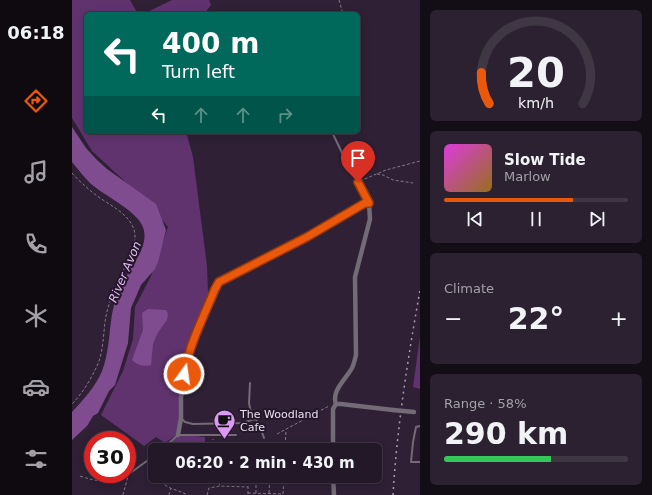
<!DOCTYPE html>
<meta charset="utf-8">
<style>
body{margin:0;font-family:"DejaVu Sans",sans-serif;background:#2b2130;color:#f1f3f6;height:100vh;display:flex;flex-direction:column;font-size:15px;white-space:nowrap}
*{box-sizing:border-box;margin:0}
p{font-size:13px;color:#a3a0a8}
.icon{flex:none;width:22px;height:22px;fill:none;stroke:currentColor;stroke-width:2;stroke-linecap:round;stroke-linejoin:round}
.map{position:relative;flex:1;overflow:hidden}
.sheet{display:flex;flex-direction:column;gap:10px;padding:10px;background:#130d16;width:232px}
.sheet>*{flex:none}
.guide{position:absolute;left:12px;top:12px;width:276px;height:122px;border-radius:6px;box-shadow:0 2px 10px #0003,0 0 0 1px #403745;background:#00695c;color:#fff;overflow:hidden}
.speed{position:absolute;left:12px;top:431px;display:flex;gap:8px;font-size:20px;font-weight:700;text-align:center}
.speed>*{display:grid;place-content:center;width:52px;height:52px;border-radius:50%;background:#231828;box-shadow:0 2px 10px #0003,0 0 0 1px #403745;line-height:1}
.speed .limit{border:6px solid #d22;background:#fff;color:#111}
.pin{position:absolute;display:grid;place-items:center;width:34px;height:34px;color:#fff;margin:-41px -17px;border-radius:50% 50% 50% 0;rotate:-45deg;box-shadow:0 0 4px #0007}
.pin .icon{rotate:45deg}
.me{position:absolute;width:44px;margin:-22px;rotate:14deg;stroke-linejoin:round;filter:drop-shadow(0 0 3px #0008)}
.turn{display:flex;align-items:center;gap:14px;height:84px;padding:0 12px;font-size:18px}
.turn .icon{width:52px;height:52px;stroke-width:2.5}
.turn b{display:block;font-size:28px;line-height:34px}
.lanes{display:flex;align-items:center;height:38px;padding:0 12px;background:#0003;justify-content:center;gap:20px;direction:ltr}
.lanes .off{opacity:.35}
.big{font-size:30px;font-weight:700;line-height:1.1}
.sheet .widget{flex:1;display:flex;flex-direction:column;justify-content:center;gap:6px;min-width:0;padding:0 14px;border-radius:6px;background:#2b2130}
.sheet .dial{align-items:center;gap:0}
.dial svg{height:104px;overflow:visible;fill:none;stroke:#403745;stroke-width:7;stroke-linecap:round;text-anchor:middle}
.dial text{fill:#f1f3f6;stroke:none}
.song{display:flex;align-items:center;gap:12px}
.cover{width:48px;height:48px;border-radius:6px;background:linear-gradient(135deg,hsl(300 70% 55%),hsl(40 70% 35%))}
.played{height:4px;border-radius:2px;background:linear-gradient(90deg,#ea580c 70%,#403745 70%)}
.keys{display:flex;justify-content:space-around;direction:ltr}
.heat{display:flex;justify-content:space-between;align-items:center;font-size:22px;direction:ltr}
.charge{height:6px;border-radius:3px;background:linear-gradient(90deg,#34c759 58%,#403745 0)}
.trip{position:absolute;left:76px;top:443px;width:234px;height:40px;border-radius:6px;background:#231828;box-shadow:0 2px 10px #0003,0 0 0 1px #403745;font-weight:700;line-height:40px;text-align:center}
main{display:flex;flex:1;min-height:0}
.tabs{display:flex;flex-direction:column;width:72px;justify-content:space-around;align-items:center;background:#0e0a10;color:#a3a0a8}
.tabs .icon{width:28px;height:28px}
.tabs .on{color:#ea580c}
.tabs b{font-size:18px;color:#f1f3f6}
.map>svg:first-child{display:block}
.green{fill:#60336f}
.water{fill:#7f4c90}
.lines{fill:none;stroke-linecap:round;stroke-linejoin:round}
.path{stroke:#85798a;stroke-width:1;stroke-dasharray:3 2;stroke-linecap:butt}
.service{stroke:#736b76;stroke-width:2}
.minor{stroke:#736b76;stroke-width:4.5}
.rail{stroke:#a99dae;stroke-width:1.5;stroke-dasharray:2 4;stroke-linecap:butt}
.minor-bridge{stroke:#736b76;stroke-width:4.5}
.route-casing{stroke:#983908;stroke-width:10}
.route{stroke:#ea580c;stroke-width:7}
.labels{text-anchor:middle;stroke-width:4;stroke-linejoin:round;paint-order:stroke}
.poi-label{font-size:11px;fill:#e9dfed;stroke:#25172b;text-anchor:start}
.water-label{font-size:12px;font-style:italic;fill:#e4bbf4;stroke:#25172b}
</style>
<main>
<nav class="tabs">
<b>06:18</b>
<svg class="icon on" aria-label="directions" viewBox="0 0 24 24"><path d="M12 3l9 9-9 9-9-9zM9 14v-3h6M13 9l2 2-2 2"/></svg>
<svg class="icon" aria-label="music" viewBox="0 0 24 24"><path d="M9 18V5l10-2v13"/><circle cx="6" cy="18" r="3"/><circle cx="16" cy="16" r="3"/></svg>
<svg class="icon" aria-label="phone" viewBox="0 0 24 24"><path d="M5 4h4l2 5-3 2q2 4 5 5l2-3 5 2v4C11 20 4 13 5 4z"/></svg>
<svg class="icon" aria-label="climate" viewBox="0 0 24 24"><path d="M12 3v18M4 7l16 10M4 17L20 7"/></svg>
<svg class="icon" aria-label="car" viewBox="0 0 24 24"><path d="M5 17H2v-5l4-1 3-4h7l3 4 3 1v5h-3M9 17h6M6 11h13"/><circle cx="7" cy="17" r="2"/><circle cx="17" cy="17" r="2"/></svg>
<svg class="icon" aria-label="filters" viewBox="0 0 24 24"><path d="M4 7h16M4 17h16"/><circle cx="9" cy="7" r="2"/><circle cx="15" cy="17" r="2"/></svg>
</nav>
<div class="map">
<svg width="348" height="495" viewBox="0 0 348 495">
<rect width="100%" height="100%" fill="#2f2035"/>
<!-- green -->
<path class="green" d="M0 0H58L66 14H14V132H114L121 157 135 266 136 293 111 364 106 434 133 437V450H91L103 436 93 443 84 437 72 446 29 415 51 371 61 339 63 307 79 276 96 227 73 200 20 151 0 118Z
M100 0H137L139 5 132 14H71Z
M348 336V389L341 387Z"/>
<!-- water -->
<path class="water" d="M0 127 14 148 25 160 35 169 84 204 94 230 86 262 83 269 69 285 59 308 56 343 43 385 37 391 26 413 21 416 15 426 0 440V412C11 400 24 386 30 371 37 353 37 333 40 314 42 303 46 293 51 283 58 266 80 245 70 225 62 209 31 195 18 183 12 177 6 169 0 162Z
M76 309 94 310 96 314 95 320 85 334 81 344 79 365C71 367 65 365 60 360L71 330 70 313Z"/>
<g class="lines">
<!-- path -->
<path class="path" d="M267 0 271 14
M0 173C6 180 13 186 20 192 33 203 54 211 61 227 69 245 51 268 45 284 41 294 36 305 34 316 31 332 32 351 25 366 19 379 10 394 0 404
M305 174 311 175 321 180 341 183
M288 181 314 170 348 161
M205 434 257 406
M176 447V450
M140 450 141 439
M187 450H213
M213 450 214 430
M8 476C26 482 35 483 53 475
M89 476C88 489 107 489 115 495
M140 476 148 485
M176 476V495
M176 493 211 494 212 476
M184 493V476
M197 493 198 476
M51 495 56 476
M97 495 99 488
M135 495 137 488 148 486 176 487"/>
<!-- service -->
<path class="service" d="M260 132 273 159 296 202
M178 383 177 403 179 413 187 424 192 438
M109 418 113 422 121 424 170 423 183 419
M348 426 344 427 341 442 339 462H348
M89 450 106 435H164
M57 474 83 455"/>
<!-- minor -->
<path class="minor" d="M106 435 109 418V397L114 366 130 320 147 282 235 237 293 203H297L298 219 283 277 284 355C283 359 282 364 280 368 274 379 259 391 264 404
M261 450V409L264 404H269L321 410
M261 476 262 495"/>
<!-- rail -->
<path class="rail" d="M321 495C325 426 336 358 348 290"/>
<!-- minor-bridge -->
<path class="minor-bridge" d="M321 410 342 412"/>
</g>
<g class="lines">
<defs>
<path id="route" d="M112 374C117 345 132 316 143 289L147 282 235 237 293 203H297L286 182"/>
</defs>
<!-- route casing -->
<use href="#route" class="route-casing"/>
<!-- route -->
<use href="#route" class="route"/>
</g>
<!-- icons -->
<defs>
<symbol id="cafe-pin" viewBox="-11 -11 22 30"><path d="M0 17L-7.5 6A9.5 9.5 0 1 1 7.5 6Z" fill="#dc99f4" stroke="#25172b"/><path d="M-5.5-4.5H6V0H3Q3 3.5 0 3.5H-2.5Q-5.5 3.5-5.5 0ZM3-3.2v2h1.7v-2ZM-6 4.5H4V6H-6Z" fill="#111"/></symbol>
</defs>
<g fill-rule="evenodd">
<use href="#cafe-pin" x="140" y="408" width="25" height="34"/>
</g>
<g class="labels">
<!-- poi labels -->
<g class="poi-label">
<text x="168" y="418">The Woodland<tspan x="168" dy="13">Cafe</tspan></text>
</g>
<!-- water labels -->
<g class="water-label">
<text transform="translate(53 272) rotate(-67)" y="4">River Avon</text>
</g>
</g>
</svg>
<div class="speed"><div class="limit">30</div></div>
<div class="pin" style="left:286px;top:182px;background:#d93025"><svg class="icon" aria-label="arrive" viewBox="0 0 24 24"><path d="M6 21V4h12l-3 4 3 4H6"/></svg></div>
<svg class="me" style="left:112px;top:374px" viewBox="-20 -20 40 40"><circle r="17" fill="#ea580c" stroke="#fff" stroke-width="3"/><path d="M0-11L8 9 0 5-8 9z" fill="#fff"/></svg>
<div class="trip">06:20 · 2 min · 430 m</div>
<div class="guide">
<div class="turn"><svg class="icon" aria-label="left" viewBox="0 0 24 24"><path d="M17 20v-9H6M10 6l-5 5 5 5"/></svg><div><b>400 m</b>Turn left</div></div>
<div class="lanes"><svg class="icon" aria-label="left" viewBox="0 0 24 24"><path d="M17 20v-9H6M10 6l-5 5 5 5"/></svg><svg class="icon off" aria-label="ahead" viewBox="0 0 24 24"><path d="M12 20V5M6 11l6-6 6 6"/></svg><svg class="icon off" aria-label="ahead" viewBox="0 0 24 24"><path d="M12 20V5M6 11l6-6 6 6"/></svg><svg class="icon off" aria-label="right" viewBox="0 0 24 24"><path d="M7 20v-9h11M14 6l5 5-5 5"/></svg></div>
</div>
</div>
<section class="sheet">
<div class="widget dial"><svg viewBox="0 0 100 80">
<path d="M14 69A42 42 0 1 1 86 69"/>
<path d="M14 69A42 42 0 0 1 8 45" stroke="#ea580c"/>
<text x="50" y="56" font-size="32" font-weight="700">20</text>
<text x="50" y="72" font-size="11">km/h</text>
</svg></div>
<div class="widget">
<div class="song"><i class="cover"></i><div><b>Slow Tide</b><p>Marlow</p></div></div>
<div class="played"></div>
<div class="keys"><svg class="icon" aria-label="previous" viewBox="0 0 24 24"><path d="M18 5L8 12l10 7zM5 5v14"/></svg><svg class="icon" aria-label="pause" viewBox="0 0 24 24"><path d="M8 5v14M16 5v14"/></svg><svg class="icon" aria-label="next" viewBox="0 0 24 24"><path d="M6 5l10 7-10 7zM19 5v14"/></svg></div>
</div>
<div class="widget"><p>Climate</p>
<div class="heat"><a>−</a><b class="big">22°</b><a>+</a></div>
</div>
<div class="widget"><p>Range · 58%</p><b class="big">290 km</b><div class="charge"></div></div>
</section>
</main>
